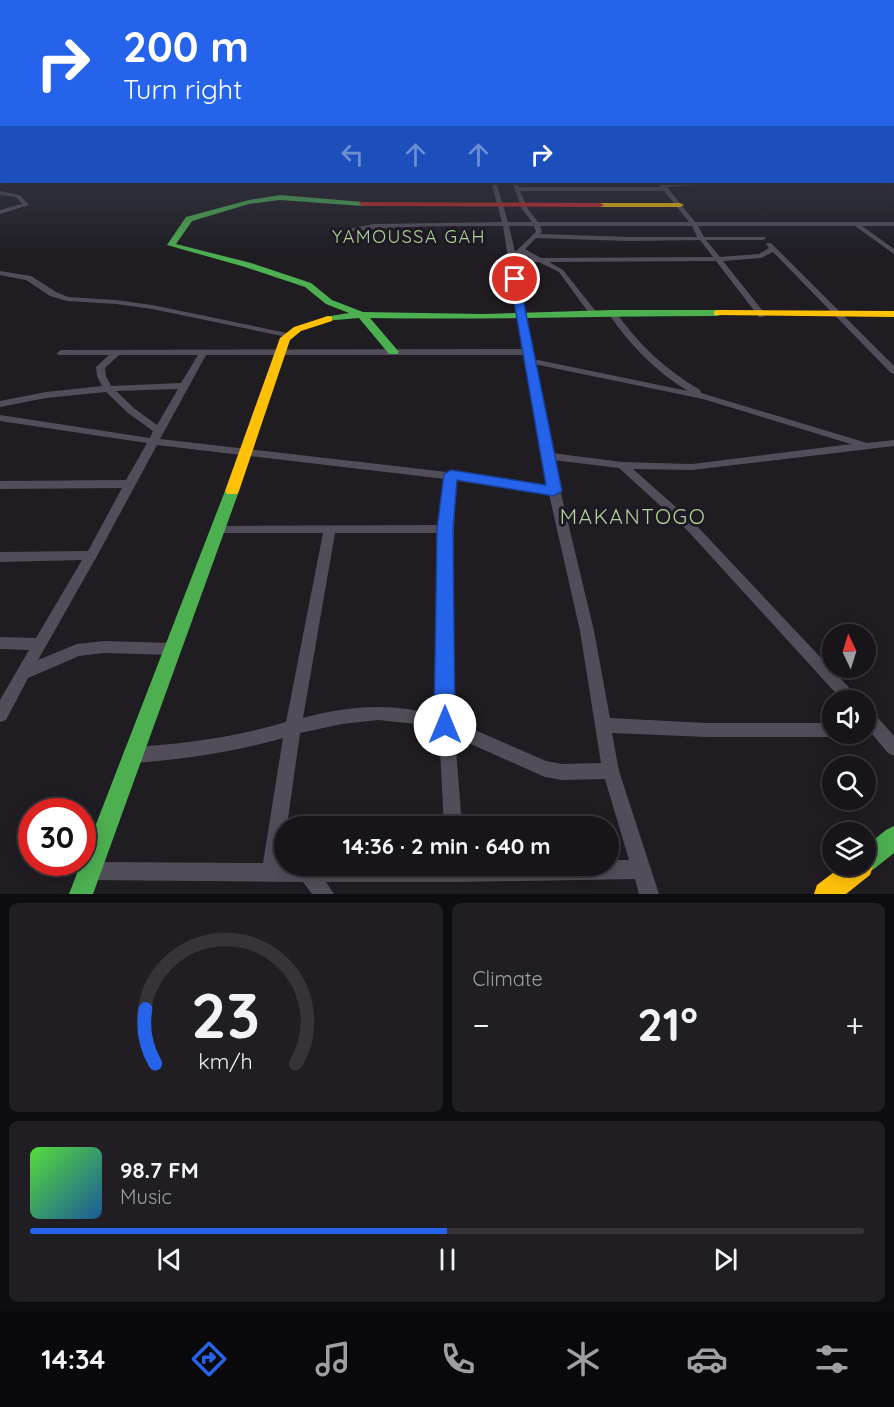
<!DOCTYPE html>
<meta charset="utf-8">
<style>
body{margin:0;font-family:Quicksand,sans-serif;background:#201e23;color:#f1f3f6;height:100vh;display:flex;flex-direction:column;font-size:22px;white-space:nowrap}
*{box-sizing:border-box;margin:0}
p{font-size:20px;color:#9e9fa2}
.icon{flex:none;width:33px;height:33px;fill:none;stroke:currentColor;stroke-width:2;stroke-linecap:round;stroke-linejoin:round}
.map{position:relative;height:894px;overflow:hidden}
.panel{display:flex;flex-direction:column;gap:9px;padding:9px;background:#0d0c0e;flex:1}
.panel>*{flex:none}
.banner{position:absolute;left:0px;top:0px;width:894px;height:183px;box-shadow:0 3px 15px #0003,0 0 0 2px #363439;background:#2563eb;color:#fff;overflow:hidden}
.needle{width:39px;rotate:356deg}
.tools{position:absolute;left:822px;top:624px;display:grid;gap:12px}
.tools a{display:grid;place-items:center;width:54px;height:54px;border-radius:50%;background:#17151a;box-shadow:0 3px 15px #0003,0 0 0 2px #363439;font-size:30px}
.speed{position:absolute;left:18px;top:798px;display:flex;gap:12px;font-size:30px;font-weight:700;text-align:center}
.speed>*{display:grid;place-content:center;width:78px;height:78px;border-radius:50%;background:#17151a;box-shadow:0 3px 15px #0003,0 0 0 2px #363439;line-height:1}
.speed .limit{border:9px solid #d22;background:#fff;color:#111}
.pin{position:absolute;display:grid;place-items:center;width:51px;height:51px;color:#fff;margin:-26px;border:3px solid #fff;border-radius:50%;box-shadow:0 2px 6px #0007}
.me{position:absolute;width:66px;margin:-33px;rotate:0deg;stroke-linejoin:round;filter:drop-shadow(0 0 4px #0008)}
.turn{display:flex;align-items:center;gap:21px;height:126px;padding:0 24px;font-size:27px}
.turn .icon{width:78px;height:78px;stroke-width:2.5}
.turn b{display:block;font-size:42px;line-height:51px}
.lanes{display:flex;align-items:center;height:57px;padding:0 24px;background:#0003;justify-content:center;gap:30px;direction:ltr}
.lanes .off{opacity:.35}
.big{font-size:45px;font-weight:700;line-height:1.1}
.panel .widget{flex:1;display:flex;flex-direction:column;justify-content:center;gap:9px;min-width:0;padding:0 21px;border-radius:9px;background:#201e23}
.panel .dial{align-items:center;gap:0}
.dial svg{height:156px;overflow:visible;fill:none;stroke:#363439;stroke-width:7;stroke-linecap:round;text-anchor:middle}
.dial text{fill:#f1f3f6;stroke:none}
.song{display:flex;align-items:center;gap:18px}
.cover{width:72px;height:72px;border-radius:9px;background:linear-gradient(135deg,hsl(110 70% 55%),hsl(210 70% 35%))}
.played{height:6px;border-radius:3px;background:linear-gradient(90deg,#2563eb 50%,#363439 50%)}
.keys{display:flex;justify-content:space-around;direction:ltr}
.heat{display:flex;justify-content:space-between;align-items:center;font-size:33px;direction:ltr}
.panel .tiles{flex:1;display:grid;gap:9px;grid-template-columns:1fr 1fr}
.widget:last-child{grid-column:span 2}
.trip{position:absolute;left:274px;top:816px;width:345px;height:60px;border-radius:30px;background:#17151a;box-shadow:0 3px 15px #0003,0 0 0 2px #363439;font-weight:700;line-height:60px;text-align:center}
.menu{display:flex;height:96px;justify-content:space-around;align-items:center;background:#09080a;color:#9e9fa2}
.menu .icon{width:42px;height:42px}
.menu .current{color:#2563eb}
.menu b{font-size:27px;color:#f1f3f6}
.map>svg:first-child{display:block}
.lines{fill:none;stroke-linecap:round;stroke-linejoin:round}
.street{fill:#524e59;fill-rule:evenodd}
.fast{fill:#4caf50;fill-rule:evenodd}
.slow{fill:#ffc107;fill-rule:evenodd}
.jam{fill:#c62828;fill-rule:evenodd}
.route{fill:#2563eb;stroke:#184099;stroke-width:1.5}
.labels{text-anchor:middle;stroke-width:6;stroke-linejoin:round;paint-order:stroke}
.far-quarter-label{font-size:18px;letter-spacing:1.5px;fill:#add794;stroke:#1e1925}
.quarter-label{font-size:21px;letter-spacing:1.5px;fill:#add794;stroke:#1e1925}
</style>
<div class="map">
<svg width="894" height="894" viewBox="0 0 894 894">
<rect width="100%" height="100%" fill="#1f1c22"/>
<g class="lines">
<!-- street -->
<path class="street" d="M892 157H894V160H892Z
M892 179H894V183L891 182H892Z
M491 182H496L508 222H532L522 209 512 182H516L519 187H661L658 182H662L665 184 712 182 710 184 667 187 695 222H894V226H862L894 249V254L855 226H698L704 237H765L766 238 763 240H706L720 257 759 254 769 248 766 244 767 243H771L894 366V374L891 373 773 252 761 258 723 261 766 315 762 317H759L716 261 549 262 563 270 598 314 594 316H591L559 272 539 262H516L524 316 533 359 688 391C655 371 630 345 608 313L612 311H615C639 345 665 369 700 390L701 393 867 443 894 440V446L692 470 633 469 695 524 856 695 858 700H842L687 530 619 468 553 460 594 631 610 718 706 723H832V734H838V735L832 737H706L612 733 619 771 659 894H639L635 879 456 882H326L334 894H312L303 882 90 880 83 878 81 871 83 864 90 862 263 863 283 738C233 752 183 760 131 763L125 761 123 755 125 749 131 747C184 744 235 737 286 722L323 533H219L215 532 213 529 215 526 441 525 445 479 157 445 97 556 38 660 77 644 104 641 174 643 179 645 181 649 179 653 174 655 104 653 79 656 28 678 6 720 0 722V700L29 650 0 649V637L36 638 82 560 0 562V552L88 551 122 488 0 489V481L126 480 147 443 0 421V415L150 438 153 431 128 413 106 392 46 398 0 407V401L46 392 102 386 97 376 96 367 109 355H58L57 353 61 350 522 349 503 226C446 226 390 225 334 234L331 232 374 224 502 222ZM520 191H664L689 222H538L528 209ZM509 226H534L536 232 515 252ZM540 226H692L697 237H630L540 234 542 232ZM536 238 630 241 700 240 713 257 541 258 525 249ZM521 253 531 258H515V256ZM119 355H198L181 383 111 386 106 376 105 368ZM206 355H523L547 486 456 474 451 471 447 472 160 439ZM534 364 703 399 851 444 692 464 622 462 552 453ZM178 389 157 425 135 409 116 391ZM456 481 549 494 580 631 601 763 562 764 546 761 454 721 451 606ZM335 533H440L437 606 438 716C392 702 348 706 303 718ZM378 720 416 724 439 731 444 826H462L455 737 545 777 562 780 605 779 629 860H609V866H285V863H282L285 826H287L300 733 342 724Z
M0 191 20 195 29 205 0 214V210L22 204 16 197 0 195Z
M0 271 31 276 56 292 68 297 116 300 152 305 287 333 291 335 287 337 152 309 116 304 67 301 50 296 26 280 0 275Z
M866 709 872 711 894 736V756L888 753 866 727Z"/>
<!-- fast -->
<path class="fast" d="M280 195 363 202 367 204 363 206 280 200 249 204 192 221 176 244 251 263 311 283 332 300 363 312 483 314 612 310H718L723 313 718 316C602 316 486 320 370 318L399 352 397 354H389L359 318 324 321V317L349 313 326 304 305 287 245 267 167 245 186 217 249 200Z
M232 486 239 491 93 894H69L225 491Z
M894 826V853L874 869 866 873 858 869 856 866H866V846L886 830Z"/>
<!-- slow -->
<path class="slow" d="M892 143H894V147H892Z
M600 203H680L684 205 680 207H597L596 205Z
M718 310 894 311V317L714 315V311Z
M328 316 332 317V321L301 331 290 340 239 491 237 494H227L225 491 280 338 294 327Z
M866 856 870 857 873 866 870 875 846 894H814L817 885 842 866H866Z"/>
<!-- jam -->
<path class="jam" d="M360 202 600 203 604 205 600 207 363 206 359 204Z"/>
</g>
<!-- sky -->
<linearGradient id="sky" x2="0" y2="1"><stop stop-color="#110f13"/><stop offset="0.51" stop-color="#3c404f"/><stop offset="1" stop-color="#3c404f" stop-opacity="0"/></linearGradient>
<rect width="894" height="257" fill="url(#sky)"/>
<!-- route -->
<path class="route" d="M515 276 519 279 562 491 554 496 457 480 453 529 455 725 452 731 445 734 437 731 434 725 437 529 444 474 451 470 546 485 510 279Z"/>
<g class="labels">
<!-- far-quarter labels -->
<g class="far-quarter-label">
<text x="409" y="243">YAMOUSSA GAH</text>
</g>
<!-- quarter labels -->
<g class="quarter-label">
<text x="633" y="524">MAKANTOGO</text>
</g>
</g>
</svg>
<div class="tools">
<a><svg class="needle" viewBox="-14 -14 28 28"><path d="M0-13l5 13h-10z" fill="#e53935"/><path d="M0 13l5-13h-10z" fill="#9e9fa2"/></svg></a>
<a><svg class="icon" aria-label="sound" viewBox="0 0 24 24"><path d="M4 9h4l5-4v14l-5-4H4zM17 9q2 3 0 6"/></svg></a>
<a><svg class="icon" aria-label="search" viewBox="0 0 24 24"><circle cx="10" cy="10" r="6"/><path d="M15 15l6 6"/></svg></a>
<a><svg class="icon" aria-label="layers" viewBox="0 0 24 24"><path d="M12 4l9 5-9 5-9-5zM3 14l9 5 9-5"/></svg></a>
</div>
<div class="speed"><div class="limit">30</div></div>
<div class="pin" style="left:515px;top:279px;background:#d93025"><svg class="icon" aria-label="arrive" viewBox="0 0 24 24"><path d="M6 21V4h12l-3 4 3 4H6"/></svg></div>
<svg class="me" style="left:445px;top:725px" viewBox="-20 -20 40 40"><circle r="19" fill="#fff"/><path d="M0-13L10 11 0 6-10 11z" fill="#2563eb"/></svg>
<div class="trip">14:36 · 2 min · 640 m</div>
<div class="banner">
<div class="turn"><svg class="icon" aria-label="right" viewBox="0 0 24 24"><path d="M7 20v-9h11M14 6l5 5-5 5"/></svg><div><b>200 m</b>Turn right</div></div>
<div class="lanes"><svg class="icon off" aria-label="left" viewBox="0 0 24 24"><path d="M17 20v-9H6M10 6l-5 5 5 5"/></svg><svg class="icon off" aria-label="ahead" viewBox="0 0 24 24"><path d="M12 20V5M6 11l6-6 6 6"/></svg><svg class="icon off" aria-label="ahead" viewBox="0 0 24 24"><path d="M12 20V5M6 11l6-6 6 6"/></svg><svg class="icon" aria-label="right" viewBox="0 0 24 24"><path d="M7 20v-9h11M14 6l5 5-5 5"/></svg></div>
</div>
</div>
<section class="panel">
<div class="tiles">
<div class="widget dial"><svg viewBox="0 0 100 80">
<path d="M14 69A42 42 0 1 1 86 69"/>
<path d="M14 69A42 42 0 0 1 9 41" stroke="#2563eb"/>
<text x="50" y="56" font-size="32" font-weight="700">23</text>
<text x="50" y="72" font-size="11">km/h</text>
</svg></div>
<div class="widget"><p>Climate</p>
<div class="heat"><a>−</a><b class="big">21°</b><a>+</a></div>
</div>
<div class="widget">
<div class="song"><i class="cover"></i><div><b>98.7 FM</b><p>Music</p></div></div>
<div class="played"></div>
<div class="keys"><svg class="icon" aria-label="previous" viewBox="0 0 24 24"><path d="M18 5L8 12l10 7zM5 5v14"/></svg><svg class="icon" aria-label="pause" viewBox="0 0 24 24"><path d="M8 5v14M16 5v14"/></svg><svg class="icon" aria-label="next" viewBox="0 0 24 24"><path d="M6 5l10 7-10 7zM19 5v14"/></svg></div>
</div>
</div>
</section>
<nav class="menu">
<b>14:34</b>
<svg class="icon current" aria-label="directions" viewBox="0 0 24 24"><path d="M12 3l9 9-9 9-9-9zM9 14v-3h6M13 9l2 2-2 2"/></svg>
<svg class="icon" aria-label="music" viewBox="0 0 24 24"><path d="M9 18V5l10-2v13"/><circle cx="6" cy="18" r="3"/><circle cx="16" cy="16" r="3"/></svg>
<svg class="icon" aria-label="phone" viewBox="0 0 24 24"><path d="M5 4h4l2 5-3 2q2 4 5 5l2-3 5 2v4C11 20 4 13 5 4z"/></svg>
<svg class="icon" aria-label="climate" viewBox="0 0 24 24"><path d="M12 3v18M4 7l16 10M4 17L20 7"/></svg>
<svg class="icon" aria-label="car" viewBox="0 0 24 24"><path d="M5 17H2v-5l4-1 3-4h7l3 4 3 1v5h-3M9 17h6M6 11h13"/><circle cx="7" cy="17" r="2"/><circle cx="17" cy="17" r="2"/></svg>
<svg class="icon" aria-label="filters" viewBox="0 0 24 24"><path d="M4 7h16M4 17h16"/><circle cx="9" cy="7" r="2"/><circle cx="15" cy="17" r="2"/></svg>
</nav>
